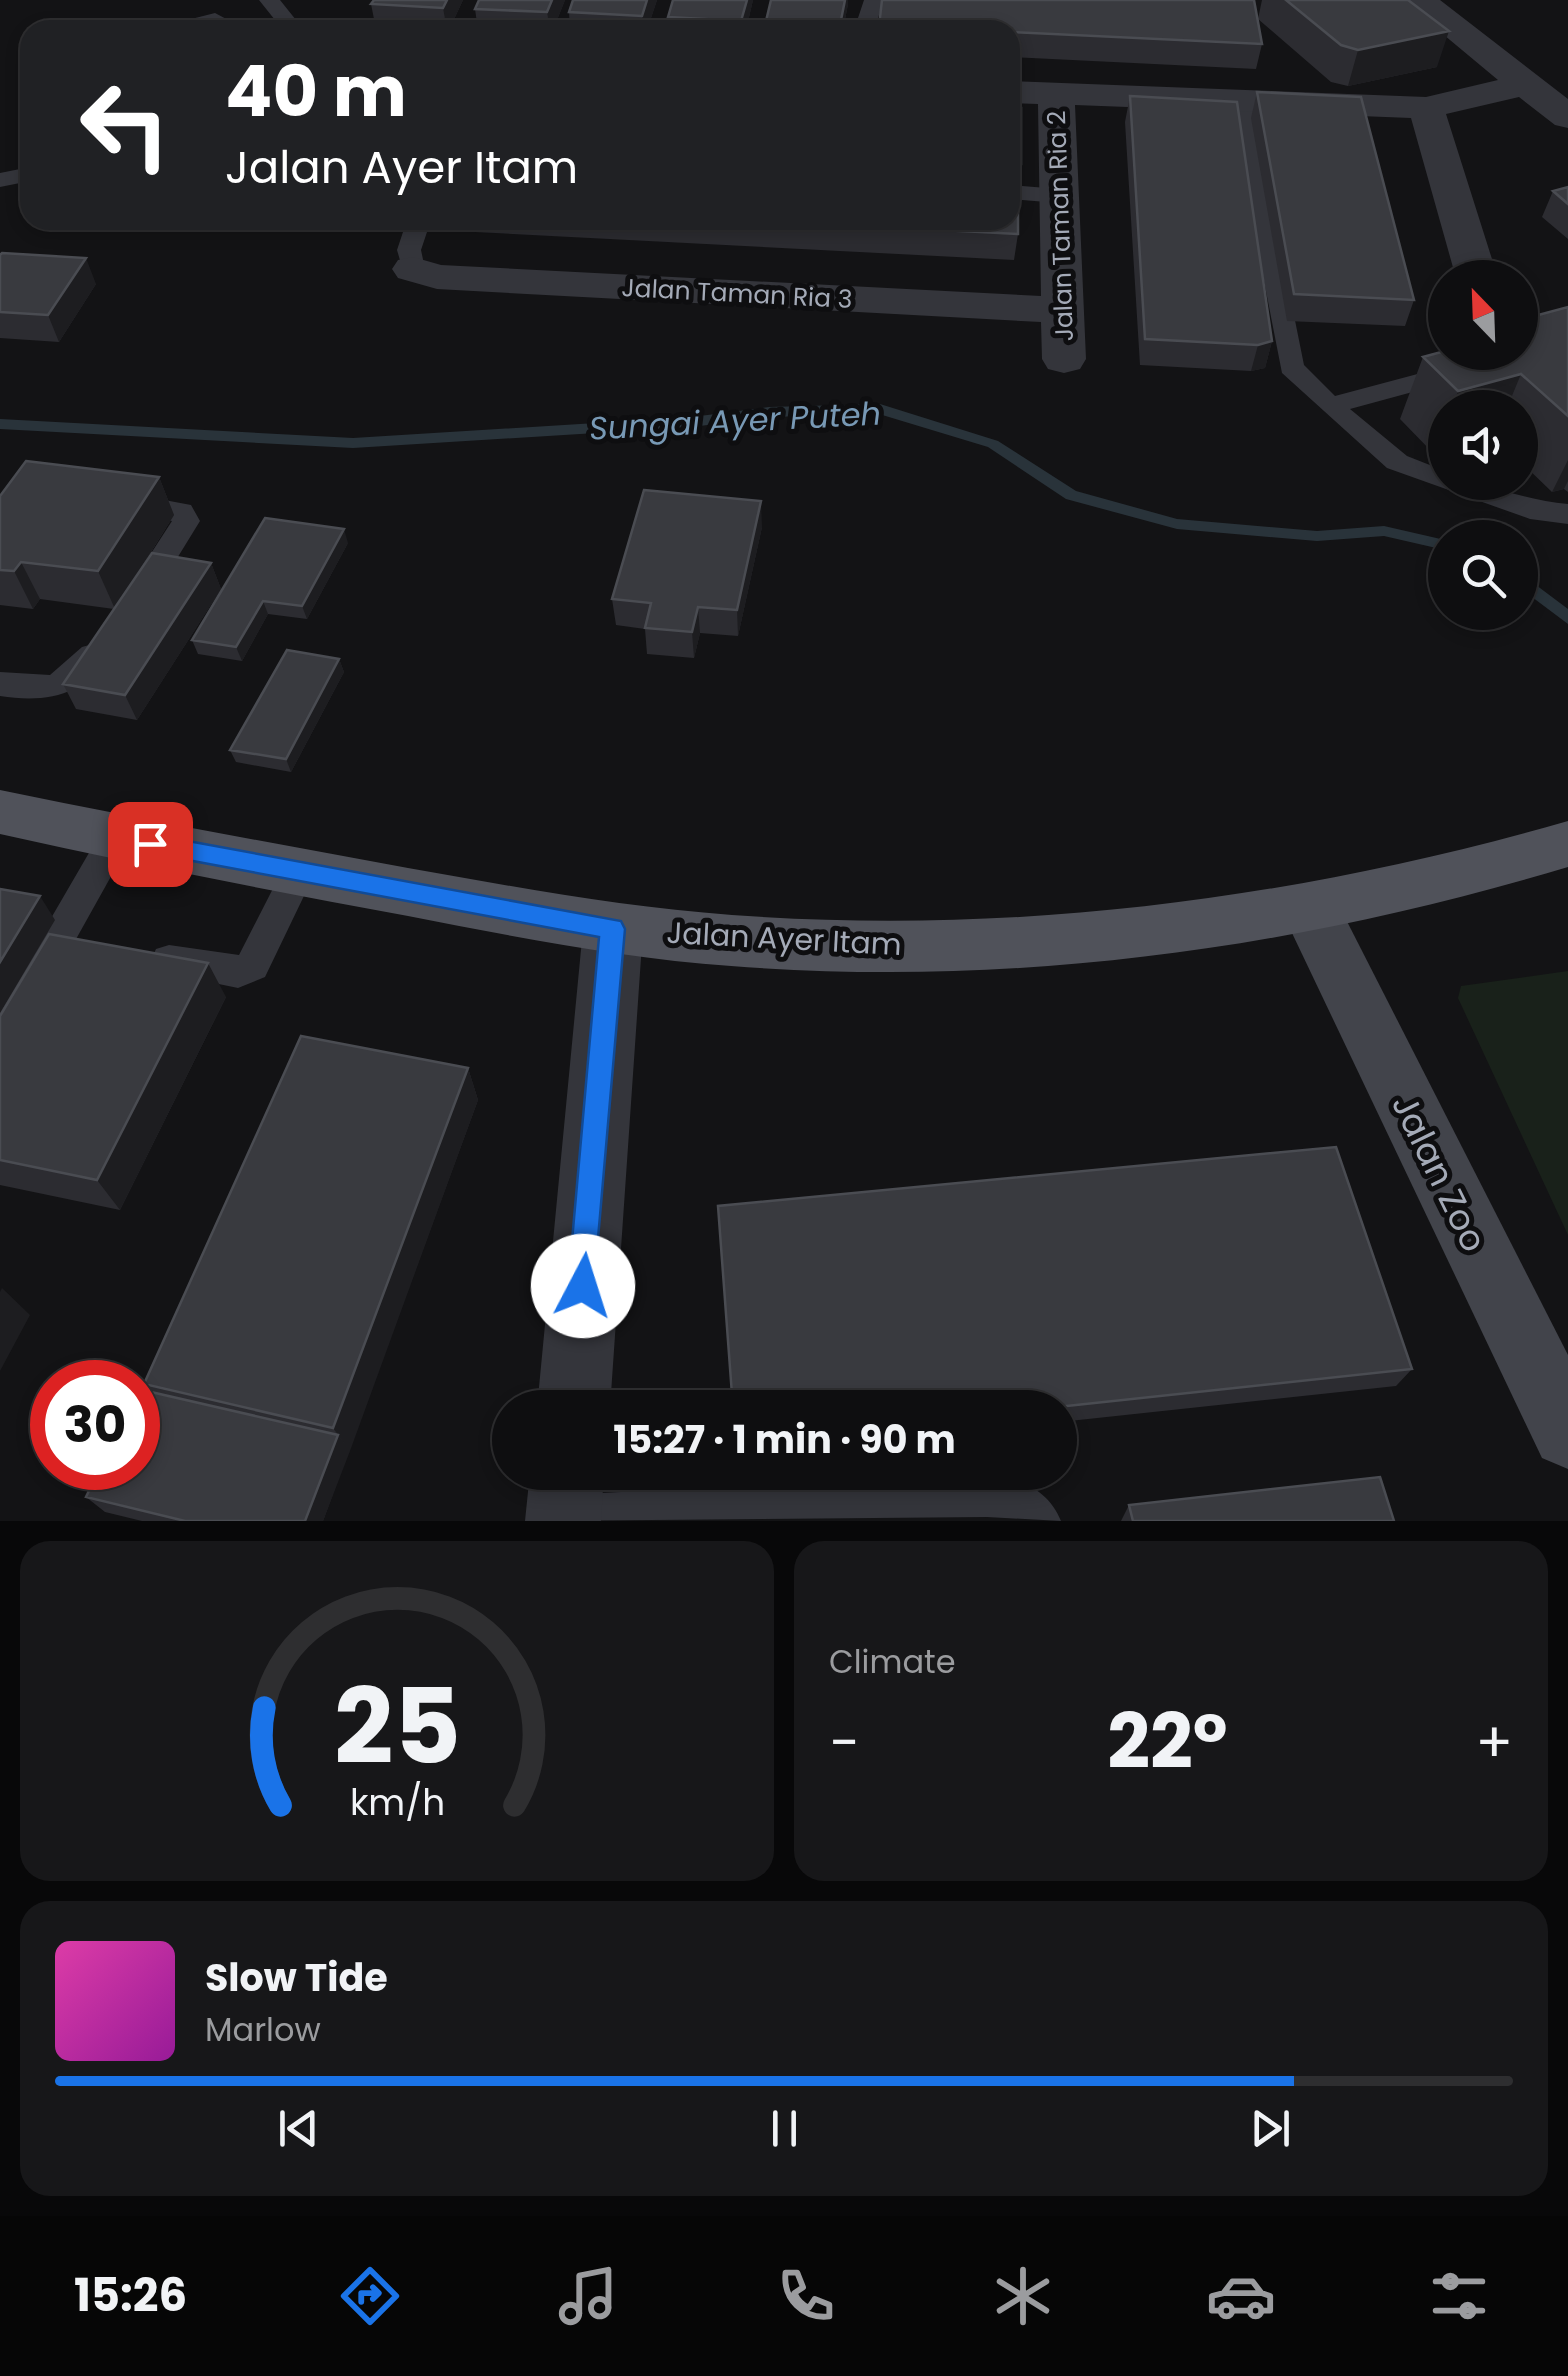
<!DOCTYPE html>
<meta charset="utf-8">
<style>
body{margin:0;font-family:Poppins,sans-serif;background:#171719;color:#f1f3f6;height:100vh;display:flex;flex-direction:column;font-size:38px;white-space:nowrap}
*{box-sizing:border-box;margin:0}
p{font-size:32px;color:#9b9c9f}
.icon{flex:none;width:55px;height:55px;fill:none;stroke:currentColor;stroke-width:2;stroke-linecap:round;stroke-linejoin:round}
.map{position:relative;height:1521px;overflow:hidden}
.details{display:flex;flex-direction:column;gap:20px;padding:20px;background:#080809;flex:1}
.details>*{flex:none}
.top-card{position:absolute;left:20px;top:20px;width:1000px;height:210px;border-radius:30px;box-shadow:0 5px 15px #0003,0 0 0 2px #2e2e30;background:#202124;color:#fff;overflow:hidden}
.needle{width:65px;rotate:337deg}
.tools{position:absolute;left:1428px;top:260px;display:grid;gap:20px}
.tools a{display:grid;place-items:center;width:110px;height:110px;border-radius:50%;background:#0e0e10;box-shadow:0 5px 15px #0003,0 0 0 2px #2e2e30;font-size:50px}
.speed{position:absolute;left:30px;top:1360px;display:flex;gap:20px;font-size:50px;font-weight:700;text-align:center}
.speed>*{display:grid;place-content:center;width:130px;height:130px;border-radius:50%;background:#0e0e10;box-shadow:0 5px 15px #0003,0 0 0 2px #2e2e30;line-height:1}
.speed .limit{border:15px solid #d22;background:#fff;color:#111}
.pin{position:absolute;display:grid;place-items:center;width:85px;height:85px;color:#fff;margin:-42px;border-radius:20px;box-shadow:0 5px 15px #0006}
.me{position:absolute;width:110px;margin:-55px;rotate:5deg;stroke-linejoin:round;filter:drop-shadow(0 0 8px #0008)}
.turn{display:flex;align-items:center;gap:35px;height:210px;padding:0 40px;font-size:45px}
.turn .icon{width:130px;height:130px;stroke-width:2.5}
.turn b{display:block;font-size:70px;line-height:85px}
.big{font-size:75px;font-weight:700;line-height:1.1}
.details .card{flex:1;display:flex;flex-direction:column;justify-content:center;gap:15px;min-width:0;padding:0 35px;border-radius:30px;background:#171719}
.details .dial{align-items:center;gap:0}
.dial svg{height:260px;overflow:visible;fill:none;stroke:#2e2e30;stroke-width:7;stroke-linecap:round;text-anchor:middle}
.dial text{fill:#f1f3f6;stroke:none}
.song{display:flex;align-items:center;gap:30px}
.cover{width:120px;height:120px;border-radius:15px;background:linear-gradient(135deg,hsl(320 70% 55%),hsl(300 70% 35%))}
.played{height:10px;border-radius:5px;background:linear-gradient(90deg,#1a73e8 85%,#2e2e30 85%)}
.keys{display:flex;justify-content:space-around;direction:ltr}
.heat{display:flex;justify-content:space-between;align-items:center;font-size:55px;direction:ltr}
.details .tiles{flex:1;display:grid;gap:20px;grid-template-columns:1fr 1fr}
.card:last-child{grid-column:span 2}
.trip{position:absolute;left:492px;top:1390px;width:585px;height:100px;border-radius:50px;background:#0e0e10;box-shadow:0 5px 15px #0003,0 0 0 2px #2e2e30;font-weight:700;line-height:100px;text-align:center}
.tab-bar{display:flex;height:160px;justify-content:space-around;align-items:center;background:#060606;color:#9b9c9f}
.tab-bar .icon{width:70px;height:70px}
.tab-bar .selected{color:#1a73e8}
.tab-bar b{font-size:45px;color:#f1f3f6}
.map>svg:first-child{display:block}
.green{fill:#19211a}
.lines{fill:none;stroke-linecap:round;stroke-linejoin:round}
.stream{fill:#29333a;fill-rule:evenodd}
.service{fill:#34353b;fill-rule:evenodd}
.minor{fill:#34353b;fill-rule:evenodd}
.secondary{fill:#42444b;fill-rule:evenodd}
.primary{fill:#50525a;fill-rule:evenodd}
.wall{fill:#2c2c31}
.shaded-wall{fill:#1d1d20}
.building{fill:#393a3f;stroke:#4a4c52;stroke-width:2.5}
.route{fill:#1a73e8;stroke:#114b97;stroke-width:2.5}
.labels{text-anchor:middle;stroke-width:10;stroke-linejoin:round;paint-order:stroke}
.far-street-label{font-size:25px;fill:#a4aab7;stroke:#0e0e10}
.street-label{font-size:30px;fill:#a4aab7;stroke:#0e0e10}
.water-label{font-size:32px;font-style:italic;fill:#7899b5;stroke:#0e0e10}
.near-street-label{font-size:35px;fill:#a4aab7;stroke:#0e0e10}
</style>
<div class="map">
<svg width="1568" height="1521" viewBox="0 0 1568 1521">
<rect width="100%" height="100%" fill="#131315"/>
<!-- green -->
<path class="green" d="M1568 971V1235L1458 998 1461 986Z"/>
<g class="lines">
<!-- stream -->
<path class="stream" d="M880 404 998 441 1076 491 1177 519 1317 531 1384 526 1445 540V550L1384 536 1317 541 1177 529 1066 499 988 447 879 414 769 417 692 427 353 448 0 429V419L353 438 692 417 769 407Z
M1520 573 1568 609V624L1520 588Z"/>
<!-- service -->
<path class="service" d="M259 0H280L304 30H283Z
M864 0H884L874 30H854Z
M215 13 247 30 212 26 148 30Z
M1240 95 1251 102 1304 365 1335 396 1455 364 1464 366 1468 372 1464 378 1350 409 1407 456 1445 471V482C1488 482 1525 501 1568 504V524L1530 519 1387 468 1282 373 1229 102Z
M30 167V181L0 187V173Z
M1010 185 1059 189 1071 196 1059 203 1010 199Z
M407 220H431L421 250 425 269 413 276 404 274 397 250Z
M127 493 191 505 200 521 152 599H130L126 592 172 521 117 510 113 503 117 496Z
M93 644 104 647 108 655C85 697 44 703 0 696V672L50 675 82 647Z
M116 823 128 827 133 837 13 1052 0 1056V1006L104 827Z
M298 859 310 863 315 873 265 977 238 988 156 971 151 960 156 949 169 945 239 955 286 863Z
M987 1473C1019 1477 1049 1490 1061 1521L987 1517 542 1521 541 1517 547 1501 563 1495Z"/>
<!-- minor -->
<path class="minor" d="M1402 0H1440L1568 99V128L1555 125 1519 97 1446 114 1498 278H1456L1411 118 1075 105 1086 359 1080 369 1064 373 1048 369 1042 359 1041 322 437 289 398 278 392 269 398 260 413 257 441 265 1041 296 1038 104 1010 103V81L1426 97 1498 80Z
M613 904 634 911 643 929 610 1408H537L583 929 592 911Z
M530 1472H604L601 1521H525Z"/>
<!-- secondary -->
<path class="secondary" d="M1312 887 1333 894 1568 1355V1469L1542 1458 1282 912 1291 894Z"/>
<!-- primary -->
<path class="primary" d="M0 790C135 818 272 843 408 868 516 887 622 907 732 915 1016 936 1295 899 1568 821V867C1295 949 1017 988 731 966 622 958 516 937 408 916 271 891 135 864 0 834Z"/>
</g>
<!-- wall -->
<path class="wall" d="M463 0 449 30 376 29 371 4Z
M479 0H565L553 30H478L475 9Z
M573 0H657L647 30H570L569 12Z
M673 0H753L746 30H668V17Z
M882 0 1262 44 1256 69 1010 57V30H879Z
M1262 0H1408L1437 67 1348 86 1331 82 1258 19Z
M848 4 843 30H766V21Z
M1257 92 1414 300 1405 326 1287 321 1251 118Z
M1130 96 1272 341 1265 368 1251 371 1140 365 1125 122Z
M1010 107 1021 164 1018 186V234L1014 260 436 230 434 220H1010Z
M1568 187V239L1542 217 1553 191Z
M0 255 96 284 59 342 0 338Z
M1568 307V492L1564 489 1552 492 1520 461V408H1445V450L1433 453 1400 419 1423 357 1520 352Z
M159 477 174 515 125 594 211 563 221 589 137 720 76 709 63 684 114 609 40 599 33 609 0 605V496Z
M762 527 738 636 700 633 694 658 647 654 645 629 616 625 612 599Z
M348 543 307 619 268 614 242 661 198 654 192 640Z
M339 659 344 672 291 772 236 762 230 750Z
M226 997 120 1210 0 1185V1016Z
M468 1068 478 1100 323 1521H142L105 1512 86 1497 151 1392 144 1384Z
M1412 1369 1396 1386 1060 1422V1408H733Z
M1129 1505 1394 1521H1121Z"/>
<!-- shaded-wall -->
<path class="shaded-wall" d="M447 0H463L449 30H447L443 8Z
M552 0H565L553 30H550L547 12Z
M647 0H657L647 30H643L642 16Z
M747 0H753L746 30H741V21Z
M845 0H848V4L843 30H840Z
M1449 31 1437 67 1348 86 1358 50Z
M86 258 96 284 59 342 48 315Z
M1272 341 1265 368 1251 371 1258 345Z
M1521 374 1507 408H1452L1458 391Z
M1445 424V450L1433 453Z
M1568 460V481L1564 489 1552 492Z
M159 477 174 515 115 609 98 571Z
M761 501 762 527 738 636 737 610Z
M344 529 348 543 307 619 302 606Z
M21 562 40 599 33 609 14 571Z
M211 563 221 589 137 720 125 695Z
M263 601 268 614 242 661 236 647Z
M698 607 700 633 694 658 692 632Z
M339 659 344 672 291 772 286 759Z
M40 896 55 920 0 1013V962Z
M208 963 226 997 120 1210 97 1180Z
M468 1068 478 1100 350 1451 333 1428Z
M2 1288 30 1315 0 1371V1292Z
M338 1435 350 1451 323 1521H305Z"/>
<!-- building -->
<path class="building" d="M374 0H447L443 8 371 4Z
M479 0H552L547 12 475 9Z
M573 0H647L642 16 569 12Z
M673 0H747L741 21 668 17Z
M771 0H845L840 25 766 21Z
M882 0H1254L1262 44 1010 32V30H970L879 26Z
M1286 0H1408L1449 31 1358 50 1341 45Z
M1257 92 1361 97 1414 300 1294 294Z
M1130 96 1237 102 1272 341 1258 345 1145 339Z
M1010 107 1021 108V164L1010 163Z
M1010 171H1018V234L746 220H1010Z
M1568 187V204L1553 191Z
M2 253 86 258 48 315 0 312V255Z
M1568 307V416L1521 374 1458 391 1423 357 1445 351 1520 352V320Z
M26 461 159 477 98 571 21 562 14 571 0 570V496Z
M644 490 761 501 737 610 698 607 692 632 645 628 651 603 612 599Z
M265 518 344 529 302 606 263 601 236 647 192 640Z
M152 553 211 563 125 695 63 684Z
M287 650 339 659 286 759 230 750Z
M0 889 40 896 0 962Z
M49 934 208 963 97 1180 0 1160V1016Z
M301 1036 468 1068 333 1428 144 1384Z
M1336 1147 1412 1369 1048 1408H733L718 1206Z
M138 1389 338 1435 305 1521H185L86 1497 100 1468H138Z
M1380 1477 1394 1521H1133L1129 1505Z"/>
<!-- route -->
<path class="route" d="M150 834 621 921 625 929 593 1296 583 1300 573 1296 568 1286 599 937 150 853 138 844Z"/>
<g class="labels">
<!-- far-street labels -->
<g class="far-street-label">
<text transform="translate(1060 226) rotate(-92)" y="9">Jalan Taman Ria 2</text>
<text transform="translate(737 293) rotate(3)" y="9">Jalan Taman Ria 3</text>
</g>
<!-- street labels -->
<g class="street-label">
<text transform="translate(784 939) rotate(3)" y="10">Jalan Ayer Itam</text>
</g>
<!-- water labels -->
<g class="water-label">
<text transform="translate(735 421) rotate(-3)" y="11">Sungai Ayer Puteh</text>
</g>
<!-- near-street labels -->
<g class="near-street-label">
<text transform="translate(1439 1173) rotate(64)" y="12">Jalan Zoo</text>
</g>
</g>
</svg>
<div class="tools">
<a><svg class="needle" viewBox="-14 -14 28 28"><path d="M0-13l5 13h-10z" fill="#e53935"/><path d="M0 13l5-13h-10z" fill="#9b9c9f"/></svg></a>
<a><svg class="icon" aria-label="sound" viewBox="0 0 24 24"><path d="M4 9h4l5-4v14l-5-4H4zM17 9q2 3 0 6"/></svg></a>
<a><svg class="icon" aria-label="search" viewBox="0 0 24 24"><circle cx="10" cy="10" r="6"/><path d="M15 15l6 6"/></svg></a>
</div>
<div class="speed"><div class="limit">30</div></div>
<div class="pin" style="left:150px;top:844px;background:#d93025"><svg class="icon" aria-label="arrive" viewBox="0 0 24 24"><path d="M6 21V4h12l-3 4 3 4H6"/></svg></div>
<svg class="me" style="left:583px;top:1286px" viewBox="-20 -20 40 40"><circle r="19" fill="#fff"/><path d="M0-13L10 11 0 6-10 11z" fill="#1a73e8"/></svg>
<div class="trip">15:27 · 1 min · 90 m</div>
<div class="top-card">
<div class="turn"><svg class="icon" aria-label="left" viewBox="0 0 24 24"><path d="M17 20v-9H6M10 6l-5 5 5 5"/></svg><div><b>40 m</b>Jalan Ayer Itam</div></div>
</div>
</div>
<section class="details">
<div class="tiles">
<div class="card dial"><svg viewBox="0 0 100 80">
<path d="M14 69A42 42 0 1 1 86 69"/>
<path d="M14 69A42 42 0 0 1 9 39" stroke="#1a73e8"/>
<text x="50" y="56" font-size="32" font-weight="700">25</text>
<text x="50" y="72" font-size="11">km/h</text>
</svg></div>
<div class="card"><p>Climate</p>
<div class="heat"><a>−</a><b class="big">22°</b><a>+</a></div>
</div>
<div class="card">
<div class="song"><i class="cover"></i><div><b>Slow Tide</b><p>Marlow</p></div></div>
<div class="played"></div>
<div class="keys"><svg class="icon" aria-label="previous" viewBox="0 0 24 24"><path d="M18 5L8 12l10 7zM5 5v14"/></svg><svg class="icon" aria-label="pause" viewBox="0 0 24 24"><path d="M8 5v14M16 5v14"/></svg><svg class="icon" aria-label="next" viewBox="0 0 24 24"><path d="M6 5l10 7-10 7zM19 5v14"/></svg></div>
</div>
</div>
</section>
<nav class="tab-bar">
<b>15:26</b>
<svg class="icon selected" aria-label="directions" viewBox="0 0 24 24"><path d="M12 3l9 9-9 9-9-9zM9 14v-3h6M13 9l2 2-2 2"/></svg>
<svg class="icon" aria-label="music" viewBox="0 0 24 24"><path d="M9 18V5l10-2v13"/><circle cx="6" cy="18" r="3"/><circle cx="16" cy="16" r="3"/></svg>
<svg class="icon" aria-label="phone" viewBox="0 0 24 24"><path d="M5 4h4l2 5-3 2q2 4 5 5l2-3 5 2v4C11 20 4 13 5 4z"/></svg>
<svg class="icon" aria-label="climate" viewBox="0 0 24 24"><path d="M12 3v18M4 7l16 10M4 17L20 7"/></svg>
<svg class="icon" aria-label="car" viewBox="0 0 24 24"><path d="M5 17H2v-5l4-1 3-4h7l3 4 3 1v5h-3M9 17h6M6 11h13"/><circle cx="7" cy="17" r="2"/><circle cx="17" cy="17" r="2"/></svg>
<svg class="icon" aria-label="filters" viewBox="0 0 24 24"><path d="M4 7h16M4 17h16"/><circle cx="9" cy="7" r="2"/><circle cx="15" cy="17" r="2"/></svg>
</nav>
